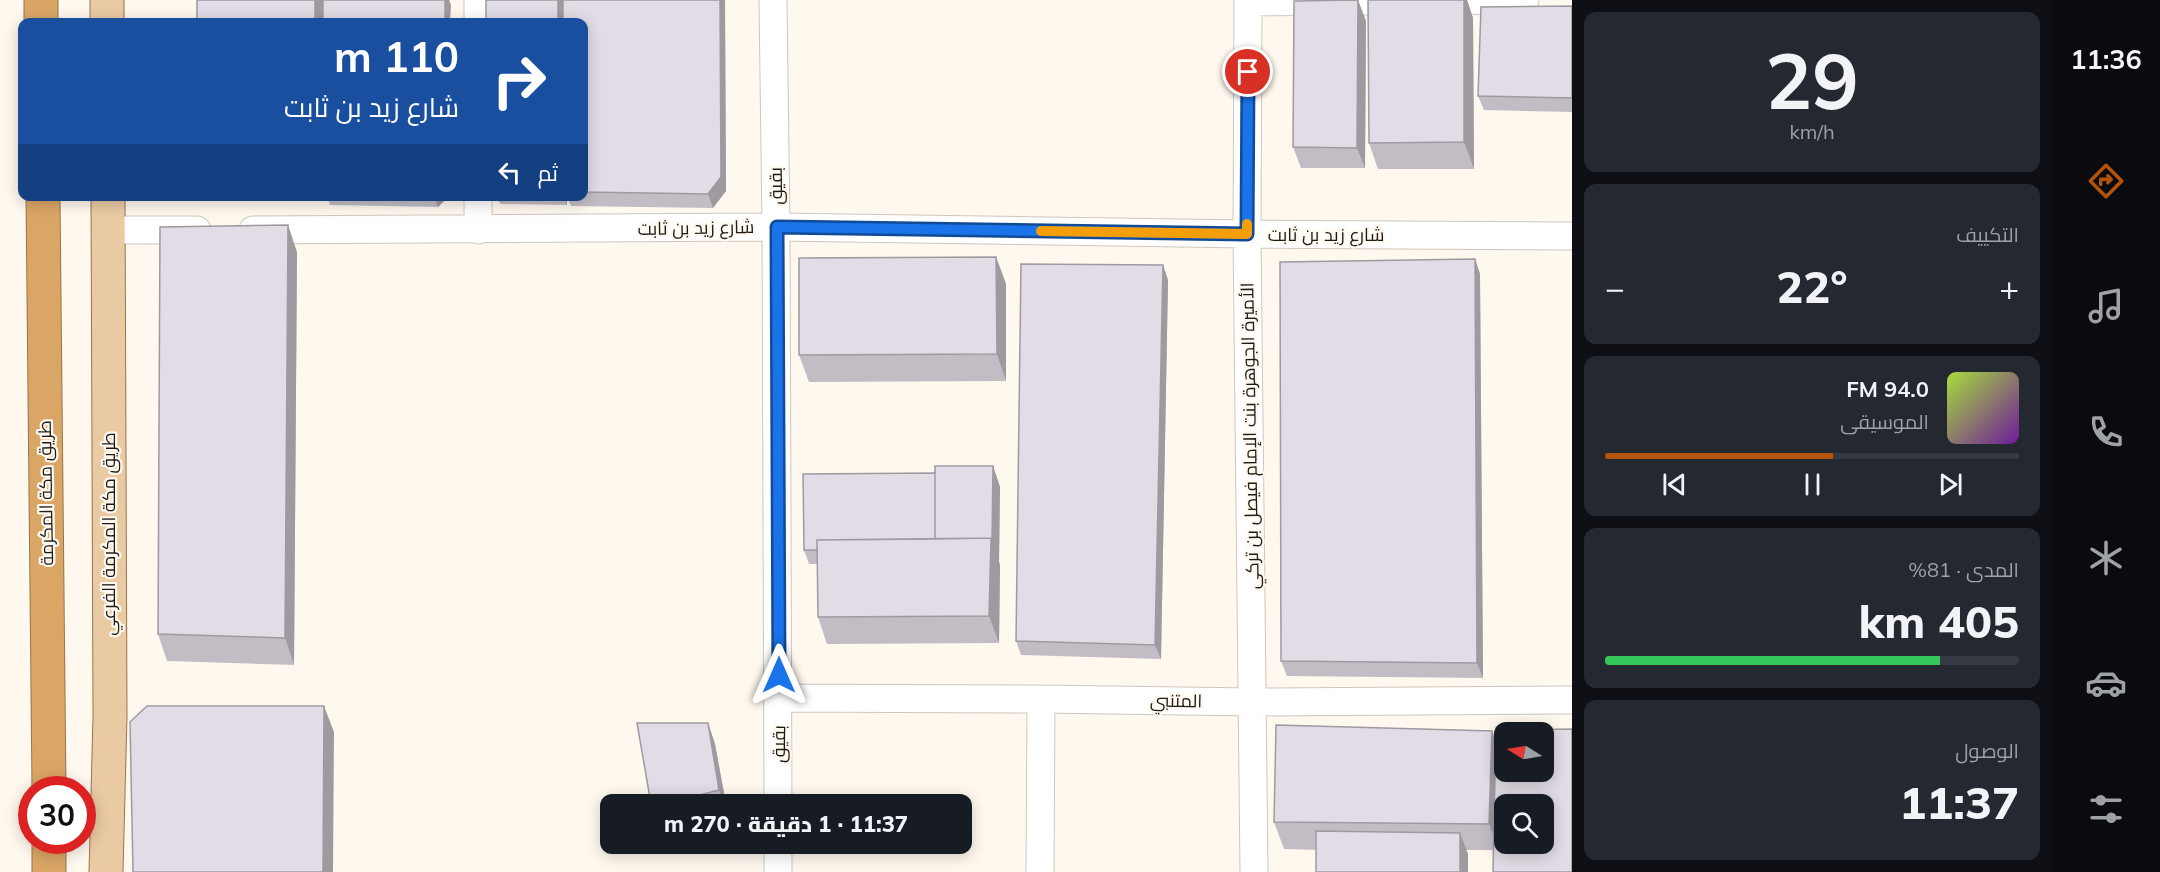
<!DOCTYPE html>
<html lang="ar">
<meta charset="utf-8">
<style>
body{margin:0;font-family:Mulish,Cairo,sans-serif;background:#242831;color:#f1f3f6;direction:rtl;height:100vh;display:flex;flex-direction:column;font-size:22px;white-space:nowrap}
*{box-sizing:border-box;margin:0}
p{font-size:20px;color:#9ea1a6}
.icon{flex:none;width:33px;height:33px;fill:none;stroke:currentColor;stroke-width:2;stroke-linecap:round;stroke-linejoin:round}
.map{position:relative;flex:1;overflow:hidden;direction:ltr}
.details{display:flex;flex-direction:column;gap:12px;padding:12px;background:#0d0f14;width:480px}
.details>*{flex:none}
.banner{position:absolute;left:18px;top:18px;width:570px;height:183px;border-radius:12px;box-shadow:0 3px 15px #0003;direction:rtl;background:#1a4fa0;color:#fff;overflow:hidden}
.needle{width:39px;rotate:281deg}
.controls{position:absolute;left:1494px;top:722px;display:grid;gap:12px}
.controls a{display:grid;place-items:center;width:60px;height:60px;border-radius:12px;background:#171b24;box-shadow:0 3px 15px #0003;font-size:30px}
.speed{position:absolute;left:18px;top:776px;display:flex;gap:12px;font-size:30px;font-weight:700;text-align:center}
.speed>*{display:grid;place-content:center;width:78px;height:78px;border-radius:50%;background:#171b24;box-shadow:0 3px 15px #0003;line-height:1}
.speed .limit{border:9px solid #d22;background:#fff;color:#111}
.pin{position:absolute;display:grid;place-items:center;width:51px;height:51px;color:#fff;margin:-26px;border:3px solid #fff;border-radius:50%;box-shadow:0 2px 6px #0007}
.me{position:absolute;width:66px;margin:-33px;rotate:0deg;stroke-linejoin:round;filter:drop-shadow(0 0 4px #0008)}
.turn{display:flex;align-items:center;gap:21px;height:126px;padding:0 30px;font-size:27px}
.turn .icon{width:78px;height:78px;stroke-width:2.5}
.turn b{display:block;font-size:42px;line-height:51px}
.then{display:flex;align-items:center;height:57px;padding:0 30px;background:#0003;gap:12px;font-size:22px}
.big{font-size:45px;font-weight:800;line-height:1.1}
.details .card{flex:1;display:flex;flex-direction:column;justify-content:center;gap:9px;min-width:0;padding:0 21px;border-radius:12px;background:#242831}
.details .dial{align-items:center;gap:0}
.dial b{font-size:78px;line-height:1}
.song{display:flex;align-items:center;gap:18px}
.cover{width:72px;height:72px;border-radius:9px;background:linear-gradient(135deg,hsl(80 70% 55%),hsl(280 70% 35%))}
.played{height:6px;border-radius:3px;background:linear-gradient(90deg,#b45309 55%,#363941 55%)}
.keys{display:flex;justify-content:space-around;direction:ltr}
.heat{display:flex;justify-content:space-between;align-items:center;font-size:33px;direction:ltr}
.charge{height:9px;border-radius:4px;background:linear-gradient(90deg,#34c759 81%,#363941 0)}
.trip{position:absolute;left:600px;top:794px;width:372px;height:60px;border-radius:12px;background:#171b24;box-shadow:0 3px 15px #0003;font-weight:800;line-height:60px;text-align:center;direction:rtl}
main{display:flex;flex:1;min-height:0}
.menu{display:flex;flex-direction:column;width:108px;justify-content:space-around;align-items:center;background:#090b0e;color:#9ea1a6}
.menu .icon{width:42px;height:42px}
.menu .active{color:#b45309}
.menu b{font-size:27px;color:#f1f3f6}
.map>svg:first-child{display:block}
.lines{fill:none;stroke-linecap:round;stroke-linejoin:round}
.minor-casing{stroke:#cec7bf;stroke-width:29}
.major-casing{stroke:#98754b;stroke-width:35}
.highway-casing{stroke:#98754b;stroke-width:35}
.minor{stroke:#fff;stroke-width:27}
.major{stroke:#e9caa3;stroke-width:33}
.highway{stroke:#daa666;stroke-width:33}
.wall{fill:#c2bdc5}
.shaded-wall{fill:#9e9aa0}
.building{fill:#e1dce5;stroke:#9e9aa0;stroke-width:1.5;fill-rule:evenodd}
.route-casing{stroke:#114b97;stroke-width:15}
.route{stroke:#1a73e8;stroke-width:10}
.slow{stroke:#f59e0b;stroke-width:10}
.labels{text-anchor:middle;stroke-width:4.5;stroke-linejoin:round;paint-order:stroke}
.street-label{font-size:18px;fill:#1d1b18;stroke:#fff8ef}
</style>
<main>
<nav class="menu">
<b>11:36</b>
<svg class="icon active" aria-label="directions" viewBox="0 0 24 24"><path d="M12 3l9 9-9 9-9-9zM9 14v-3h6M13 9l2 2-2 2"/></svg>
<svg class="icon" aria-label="music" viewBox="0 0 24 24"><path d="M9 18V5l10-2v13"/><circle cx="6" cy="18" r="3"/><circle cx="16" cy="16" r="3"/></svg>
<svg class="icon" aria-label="phone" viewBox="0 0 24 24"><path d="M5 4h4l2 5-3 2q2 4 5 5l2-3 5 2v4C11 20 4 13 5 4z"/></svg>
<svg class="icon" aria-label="climate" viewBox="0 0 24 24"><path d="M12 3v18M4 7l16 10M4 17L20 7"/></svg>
<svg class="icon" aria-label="car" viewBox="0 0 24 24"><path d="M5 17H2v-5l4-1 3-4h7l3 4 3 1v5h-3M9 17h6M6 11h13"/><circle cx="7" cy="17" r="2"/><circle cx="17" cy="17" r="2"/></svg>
<svg class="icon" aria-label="filters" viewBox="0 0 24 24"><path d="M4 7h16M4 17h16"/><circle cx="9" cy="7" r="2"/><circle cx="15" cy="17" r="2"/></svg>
</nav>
<section class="details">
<div class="card dial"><b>29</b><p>km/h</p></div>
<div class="card"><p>التكييف</p>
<div class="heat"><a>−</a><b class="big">22°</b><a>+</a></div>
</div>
<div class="card">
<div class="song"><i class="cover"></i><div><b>94.0 FM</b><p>الموسيقى</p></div></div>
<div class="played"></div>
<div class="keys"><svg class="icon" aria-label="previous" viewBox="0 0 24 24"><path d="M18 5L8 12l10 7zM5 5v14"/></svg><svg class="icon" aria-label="pause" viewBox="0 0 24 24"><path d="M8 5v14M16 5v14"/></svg><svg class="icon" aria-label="next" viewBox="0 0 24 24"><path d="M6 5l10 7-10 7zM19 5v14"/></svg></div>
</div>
<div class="card"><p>المدى · 81%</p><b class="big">405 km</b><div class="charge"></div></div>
<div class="card"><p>الوصول</p><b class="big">11:37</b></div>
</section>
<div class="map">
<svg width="1572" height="872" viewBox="0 0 1572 872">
<rect width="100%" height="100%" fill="#fff8ef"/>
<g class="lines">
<defs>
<path id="minor" d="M773 0 776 227 778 804
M1248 0 1247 234 1254 872
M1248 2 1525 0
M478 22V0
M108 230H197
M253 230 776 227 1247 234 1572 236
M478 230V196
M779 698 1041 699 1252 702 1572 700
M778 872V843
M1040 872 1041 699"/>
<path id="major" d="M107 0V22
M106 872 110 716 108 196"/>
<path id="highway" d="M41 0V22
M43 196 49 789
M49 840V872"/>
</defs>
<!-- minor casing -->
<use href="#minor" class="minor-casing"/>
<!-- major casing -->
<use href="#major" class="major-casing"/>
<!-- highway casing -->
<use href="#highway" class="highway-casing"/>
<!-- minor -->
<use href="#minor" class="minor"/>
<!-- major -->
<use href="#major" class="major"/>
<!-- highway -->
<use href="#highway" class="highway"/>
</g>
<!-- wall -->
<path class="wall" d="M486 0H725L726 191 713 208 571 206 567 196H584V22Z
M1368 0H1467L1473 18 1474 169H1378L1369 143Z
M1572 6V112L1484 110 1478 96Z
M1366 21 1365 168H1301L1293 147Z
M327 196H449L438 207 330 205Z
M494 196H567V205L501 204Z
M297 252 294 665 167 661 158 634Z
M996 257 1006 284V381L809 382 799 355Z
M1475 259 1480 274 1483 678 1287 676 1281 661Z
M1163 265 1168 280 1161 659 1021 655 1016 641Z
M993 466 1000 487 999 562 1000 565 999 643 827 644 818 617 817 564H809L804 550 935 473Z
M708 723 715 744 726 804H651Z
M1492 731 1496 742 1493 850H1466L1468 854 1284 849 1274 822Z"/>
<!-- shaded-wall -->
<path class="shaded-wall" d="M315 0H325V22H315Z
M445 0H449L451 5 450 22H445Z
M558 0H563V22H558Z
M720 0H725L726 191 713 208 708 194Z
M1358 0 1366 21 1365 168 1357 148Z
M1464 0H1467L1473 18 1474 169 1464 142Z
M434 196H449L438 207Z
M564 196H567V205Z
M288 225 297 252 294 665 285 638Z
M996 257 1006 284V381L997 354Z
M1475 259 1480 274 1483 678 1477 663Z
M1163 265 1168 280 1161 659 1155 645Z
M993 466 1000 487 999 562 1000 565 999 643 989 616Z
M324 706 334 732 333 872H323Z
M708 723 715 744 726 804H724L719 790Z
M1492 731 1502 758 1499 850 1489 824Z
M1460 833 1468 854V872H1460Z"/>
<!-- building -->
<path class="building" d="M197 0H315V22H197Z
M323 0H445V22H323Z
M486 0H558V22H486Z
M563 0H720L721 177 708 194 584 192V22H563Z
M1358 0 1357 148 1293 147 1294 1Z
M1368 0H1464V142L1369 143Z
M1572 6V98L1478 96 1481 7Z
M288 225 285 638 158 634 160 227Z
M996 257 997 354 799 355V258Z
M1475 259 1477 663 1281 661 1280 262Z
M1021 264 1163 265 1155 645 1016 641Z
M935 466H993L992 541 991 538 935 539Z
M935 473V539L817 540V550H804L803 474Z
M991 538 989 616 818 617 817 540Z
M147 706H324L323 872H133L130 722Z
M637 723H708L719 790 665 804H651Z
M1276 725 1492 731 1489 824 1274 822Z
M1572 729V872H1493L1496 730ZM1504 732H1544V771H1504ZM1504 804H1544V843H1504Z
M1316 831 1460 833V872H1316Z"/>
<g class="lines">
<defs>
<path id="route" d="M779 675 777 227 1247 234 1248 72"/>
</defs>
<!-- route casing -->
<use href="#route" class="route-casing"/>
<!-- route -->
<use href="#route" class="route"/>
<!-- slow -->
<path class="slow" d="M1041 231 1247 234V224"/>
</g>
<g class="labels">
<!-- street labels -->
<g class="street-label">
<text transform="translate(776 186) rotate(-91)" y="6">بقيق</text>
<text transform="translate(696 228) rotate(-1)" y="6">شارع زيد بن ثابت</text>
<text x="1326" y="241">شارع زيد بن ثابت</text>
<text transform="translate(1250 436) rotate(-91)" y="6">الأميرة الجوهرة بنت الإمام فيصل بن تركي</text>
<text transform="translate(46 493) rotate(-91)" y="6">طريق مكة المكرمة</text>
<text transform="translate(109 534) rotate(-90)" y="6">طريق مكة المكرمة الفرعي</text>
<text transform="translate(1176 701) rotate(1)" y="6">المتنبي</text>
<text transform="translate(779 744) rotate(-89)" y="6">بقيق</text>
</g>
</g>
</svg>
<div class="controls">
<a><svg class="needle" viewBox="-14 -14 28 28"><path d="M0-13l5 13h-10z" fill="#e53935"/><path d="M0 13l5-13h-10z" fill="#9ea1a6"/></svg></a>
<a><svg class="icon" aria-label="search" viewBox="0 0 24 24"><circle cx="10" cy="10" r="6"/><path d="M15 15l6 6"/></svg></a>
</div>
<div class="speed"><div class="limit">30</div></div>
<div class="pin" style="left:1248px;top:72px;background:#d93025"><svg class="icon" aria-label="arrive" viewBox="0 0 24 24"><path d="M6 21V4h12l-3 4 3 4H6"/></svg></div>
<svg class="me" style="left:779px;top:675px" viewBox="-20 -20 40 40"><path d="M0-17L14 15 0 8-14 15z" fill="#1a73e8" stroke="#fff" stroke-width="4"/></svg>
<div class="trip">11:37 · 1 دقيقة · 270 m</div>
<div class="banner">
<div class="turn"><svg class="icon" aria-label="right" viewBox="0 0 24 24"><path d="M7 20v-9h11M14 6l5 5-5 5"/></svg><div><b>110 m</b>شارع زيد بن ثابت</div></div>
<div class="then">ثم<svg class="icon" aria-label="left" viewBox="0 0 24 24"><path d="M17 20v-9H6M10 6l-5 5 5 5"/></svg></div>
</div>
</div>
</main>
